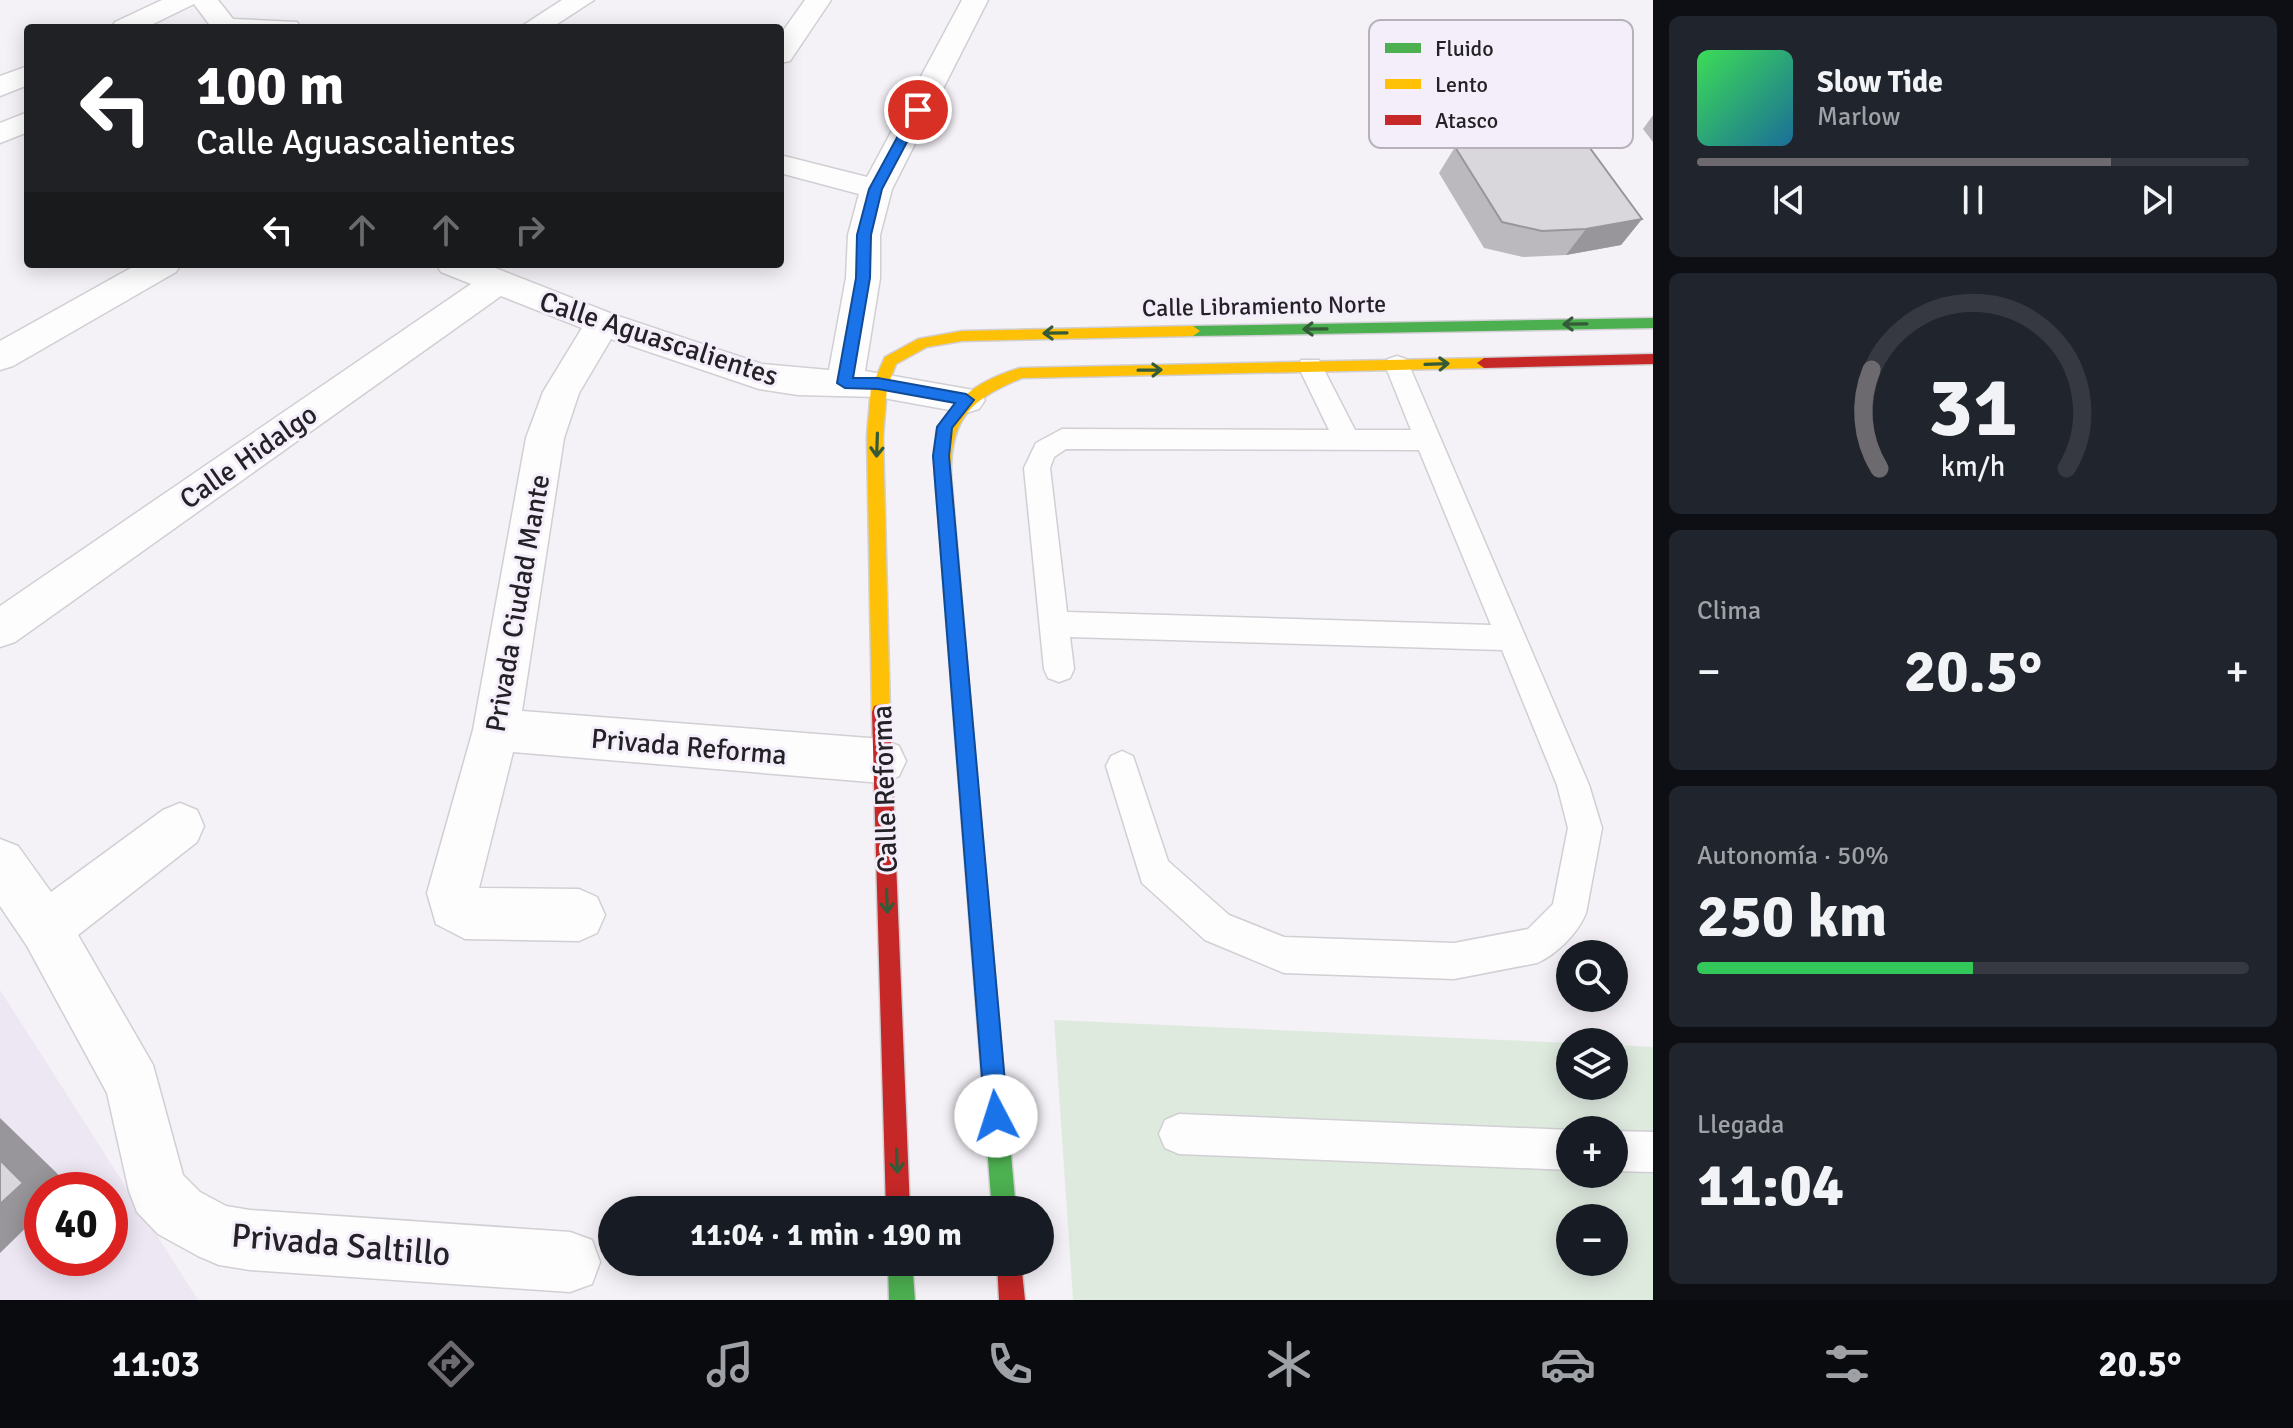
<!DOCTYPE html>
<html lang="es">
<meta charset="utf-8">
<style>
body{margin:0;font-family:Signika,sans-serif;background:#20242c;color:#f1f3f6;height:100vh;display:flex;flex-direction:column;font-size:30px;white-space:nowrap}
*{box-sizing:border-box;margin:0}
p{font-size:26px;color:#9ea1a6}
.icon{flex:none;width:44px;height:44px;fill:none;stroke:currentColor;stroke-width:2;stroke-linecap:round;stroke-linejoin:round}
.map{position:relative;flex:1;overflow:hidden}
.drawer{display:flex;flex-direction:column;gap:16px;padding:16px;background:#0d0f14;width:640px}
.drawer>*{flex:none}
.top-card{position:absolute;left:24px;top:24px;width:760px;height:244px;border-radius:8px;box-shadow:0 4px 20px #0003;background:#202124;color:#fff;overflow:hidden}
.buttons{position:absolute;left:1556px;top:940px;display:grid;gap:16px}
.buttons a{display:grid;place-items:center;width:72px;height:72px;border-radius:50%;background:#171b24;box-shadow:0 4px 20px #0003;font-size:40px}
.speed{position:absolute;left:24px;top:1172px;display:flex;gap:16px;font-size:40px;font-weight:700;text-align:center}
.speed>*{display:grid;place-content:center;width:104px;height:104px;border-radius:50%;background:#171b24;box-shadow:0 4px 20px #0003;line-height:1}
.speed .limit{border:12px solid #d22;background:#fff;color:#111}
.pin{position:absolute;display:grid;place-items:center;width:68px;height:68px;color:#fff;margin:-34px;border:4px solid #fff;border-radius:50%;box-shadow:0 2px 8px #0007}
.me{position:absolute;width:88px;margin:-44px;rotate:355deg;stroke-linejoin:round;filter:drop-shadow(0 0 6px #0008)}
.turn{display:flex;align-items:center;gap:28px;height:168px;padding:0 40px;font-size:36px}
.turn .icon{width:104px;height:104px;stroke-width:2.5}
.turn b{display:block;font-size:56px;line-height:68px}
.lanes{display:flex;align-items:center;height:76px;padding:0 40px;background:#0003;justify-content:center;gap:40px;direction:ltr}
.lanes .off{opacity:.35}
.big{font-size:60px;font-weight:800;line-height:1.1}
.drawer .tile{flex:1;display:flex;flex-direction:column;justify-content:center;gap:12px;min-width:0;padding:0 28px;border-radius:12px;background:#20242c}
.drawer .dial{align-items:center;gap:0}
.dial svg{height:208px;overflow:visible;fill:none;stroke:#363941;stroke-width:7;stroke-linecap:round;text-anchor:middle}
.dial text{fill:#f1f3f6;stroke:none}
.song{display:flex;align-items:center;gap:24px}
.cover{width:96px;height:96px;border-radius:12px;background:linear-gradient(135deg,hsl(130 70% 55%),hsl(200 70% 35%))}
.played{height:8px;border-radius:4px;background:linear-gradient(90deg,#6d6a6f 75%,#363941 75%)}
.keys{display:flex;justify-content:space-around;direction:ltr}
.heat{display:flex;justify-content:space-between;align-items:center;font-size:44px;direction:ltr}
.charge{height:12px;border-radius:6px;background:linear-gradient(90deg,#34c759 50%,#363941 0)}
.trip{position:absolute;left:598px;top:1196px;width:456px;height:80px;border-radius:40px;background:#171b24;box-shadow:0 4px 20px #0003;font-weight:800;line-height:80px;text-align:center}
.tabs{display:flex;height:128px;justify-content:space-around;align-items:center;background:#090b0e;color:#9ea1a6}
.tabs .icon{width:56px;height:56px}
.tabs .on{color:#6d6a6f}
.tabs b{font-size:36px;color:#f1f3f6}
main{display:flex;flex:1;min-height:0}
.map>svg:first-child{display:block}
.built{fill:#ede6f3;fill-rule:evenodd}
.green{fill:#dfeadf;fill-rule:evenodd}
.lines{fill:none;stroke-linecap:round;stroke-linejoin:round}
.lane-casing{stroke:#d1cfd3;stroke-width:3}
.street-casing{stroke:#d1cfd3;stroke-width:3}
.fast-casing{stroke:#d1cfd3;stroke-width:3}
.slow-casing{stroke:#d1cfd3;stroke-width:3}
.jam-casing{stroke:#d1cfd3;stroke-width:3}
.lane{fill:#fdfdfe;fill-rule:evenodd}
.street{fill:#fdfdfe;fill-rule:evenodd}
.fast{fill:#4caf50;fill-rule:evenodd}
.slow{fill:#ffc107;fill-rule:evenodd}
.jam{fill:#c62828;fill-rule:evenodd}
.wall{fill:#bbb9bd}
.shaded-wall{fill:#98969a}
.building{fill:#d9d7dc;stroke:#98969a;stroke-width:2}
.oneway{stroke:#345a37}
.route{fill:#1a73e8;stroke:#114b97;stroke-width:2}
.labels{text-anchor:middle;stroke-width:6;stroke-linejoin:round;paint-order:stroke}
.far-street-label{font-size:24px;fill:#242226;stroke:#f4eefa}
.street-label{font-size:28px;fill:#242226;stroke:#f4eefa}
.near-street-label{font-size:34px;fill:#242226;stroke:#f4eefa}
.key{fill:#f4eefa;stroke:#b6b1ba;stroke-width:2}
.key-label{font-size:22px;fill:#242226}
</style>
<main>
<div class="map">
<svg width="1653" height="1300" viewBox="0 0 1653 1300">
<rect width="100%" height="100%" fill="#f4f1f7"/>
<!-- built -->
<path class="built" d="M0 990 198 1300H0ZM42 1190H110V1258H42Z"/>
<!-- green -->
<path class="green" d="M1054 1020 1570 1043V1086H1614V1045L1653 1047V1300H1073ZM1570 1130H1614V1174H1570ZM1570 1218H1614V1262H1570Z"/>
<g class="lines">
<defs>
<path id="lane" d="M1397 356 1406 359 1409 365 1589 785 1602 828 1586 913C1578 933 1557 954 1537 963L1454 979 1284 973 1205 940 1142 883 1106 766 1111 756 1122 751 1133 756 1168 861 1229 915 1284 937 1454 943 1528 929 1553 904 1568 828 1557 785 1502 650 1070 637 1074 669 1070 678 1059 682 1048 678 1044 669 1024 468 1036 443 1062 429 1329 430 1298 366 1301 360H1319L1355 430H1411L1385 365 1388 359ZM1066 449 1419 450 1491 625 1067 612 1050 468 1054 457Z
M1179 1114 1570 1130V1170L1179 1154 1165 1148 1159 1134 1165 1120Z
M1614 1131 1653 1132V1172L1614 1171Z"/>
<path id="street" d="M162 0H218L233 19 297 22 301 28H212L194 4 145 28H111L115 22Z
M562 0H594L551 28H519Z
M805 0H831L790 61 780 63V35Z
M962 0H988L892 189 880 235V278L865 371 979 391 985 400 979 409 966 413 878 397 798 395 759 389 611 339 579 393 564 438 522 711 882 739 899 746 906 761 899 776 882 783 513 752 479 888 579 889 597 897 605 915 597 933 579 941 465 939 436 924 427 893 473 730 526 438 543 392 582 328 501 296 15 642 0 647V606L471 284 441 272 436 264H485L615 315 762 364 829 370 846 278 848 235 859 194 780 173V155L867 177Z
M28 66V85L0 96V76Z
M28 112V132L0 143V123Z
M138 264H181L176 272 13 366 0 370V341Z
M180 803 197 810 204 826 197 842 78 935 153 1065 183 1175 200 1192 226 1206 250 1210 570 1232 592 1240 600 1262 592 1284 570 1292 250 1270 219 1265 198 1256 158 1234 137 1212 129 1191 107 1093 27 946 0 906V839L18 846 51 892 163 810Z"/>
<path id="fast" d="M1653 318V328L1193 336 1186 331 1193 326Z
M964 725 971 728 973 734 1016 1210H992L955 734 957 728Z
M888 1262H912L915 1300H889Z"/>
<path id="slow" d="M1193 326 1200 331 1193 336 962 341 927 347 896 364 887 388 883 436 890 712 888 718 881 720 874 718 872 712 867 436 871 388 885 357 918 339 962 331Z
M1484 358 1491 363 1484 368 1022 378C971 399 950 418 951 475L943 481 935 475C935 414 963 385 1020 368Z"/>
<path id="jam" d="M1653 354V364L1484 368 1477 363 1484 358Z
M943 469 951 475 973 734 971 740 964 743 957 740 955 734 935 475Z
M881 704 888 706 890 712 910 1210H886L872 712 874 706Z
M997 1262H1021L1025 1300H999Z"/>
</defs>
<!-- lane casing -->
<use href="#lane" class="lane-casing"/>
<!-- street casing -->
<use href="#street" class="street-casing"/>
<!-- fast casing -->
<use href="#fast" class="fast-casing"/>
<!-- slow casing -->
<use href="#slow" class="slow-casing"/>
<!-- jam casing -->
<use href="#jam" class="jam-casing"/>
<!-- lane -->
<use href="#lane" class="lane"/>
<!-- street -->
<use href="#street" class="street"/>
<!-- fast -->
<use href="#fast" class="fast"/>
<!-- slow -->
<use href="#slow" class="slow"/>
<!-- jam -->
<use href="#jam" class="jam"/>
</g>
<!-- wall -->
<path class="wall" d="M1653 115V142L1643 129Z
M1455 147 1642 219 1621 245 1566 255 1523 257 1484 248 1439 173Z"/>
<!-- shaded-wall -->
<path class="shaded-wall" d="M1642 219 1621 245 1566 255 1586 229Z
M0 1118 69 1185 64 1190H42V1212L0 1253Z"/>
<!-- building -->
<path class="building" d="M1587 144 1642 219 1586 229 1542 231 1502 222 1455 147Z
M0 1160 23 1183 0 1204Z"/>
<!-- one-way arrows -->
<defs><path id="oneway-shaft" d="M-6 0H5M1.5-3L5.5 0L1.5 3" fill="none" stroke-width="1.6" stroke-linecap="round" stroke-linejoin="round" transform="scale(2)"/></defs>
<g class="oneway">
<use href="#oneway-shaft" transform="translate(1575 324) rotate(179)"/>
<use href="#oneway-shaft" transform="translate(1315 329) rotate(179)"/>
<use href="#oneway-shaft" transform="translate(1055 333) rotate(179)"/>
<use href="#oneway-shaft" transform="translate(1437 364) rotate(-2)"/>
<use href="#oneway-shaft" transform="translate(1150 370) rotate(-1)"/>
<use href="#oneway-shaft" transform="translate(877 445) rotate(92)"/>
<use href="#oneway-shaft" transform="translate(887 901) rotate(88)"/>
<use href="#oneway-shaft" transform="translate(897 1161) rotate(88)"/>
</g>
<!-- route -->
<path class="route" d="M918 107 924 110 882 189 871 235 870 278 853 378H878L966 394 974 400 952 428 949 456 1008 1116 1005 1124 996 1128 988 1124 985 1116 933 456 937 427 955 403 878 389 845 388 837 383 856 278 857 235 869 189 912 110Z"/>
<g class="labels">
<!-- far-street labels -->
<g class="far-street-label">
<text transform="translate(1264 306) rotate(-1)" y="8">Calle Libramiento Norte</text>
</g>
<!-- street labels -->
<g class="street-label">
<text transform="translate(659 338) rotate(18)" y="10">Calle Aguascalientes</text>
<text transform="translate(248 456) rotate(-35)" y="10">Calle Hidalgo</text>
<text transform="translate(517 603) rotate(-80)" y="10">Privada Ciudad Mante</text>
<text transform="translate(689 746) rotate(5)" y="10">Privada Reforma</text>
<text transform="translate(884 789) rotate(-92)" y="10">Calle Reforma</text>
</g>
<!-- near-street labels -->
<g class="near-street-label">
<text transform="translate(341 1244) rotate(5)" y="12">Privada Saltillo</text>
</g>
</g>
<!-- legend -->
<rect x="1369" y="20" width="264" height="128" rx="12" class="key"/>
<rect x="1385" y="43" width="36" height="10" fill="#4caf50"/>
<rect x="1385" y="79" width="36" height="10" fill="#ffc107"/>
<rect x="1385" y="115" width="36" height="10" fill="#c62828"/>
<g class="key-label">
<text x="1435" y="56">Fluido</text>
<text x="1435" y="92">Lento</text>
<text x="1435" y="128">Atasco</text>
</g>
</svg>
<div class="buttons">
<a><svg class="icon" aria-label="search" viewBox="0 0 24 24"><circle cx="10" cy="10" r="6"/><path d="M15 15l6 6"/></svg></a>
<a><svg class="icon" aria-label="layers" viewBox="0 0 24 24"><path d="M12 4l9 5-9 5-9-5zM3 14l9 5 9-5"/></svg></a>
<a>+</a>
<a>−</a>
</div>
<div class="speed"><div class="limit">40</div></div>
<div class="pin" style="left:918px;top:110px;background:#d93025"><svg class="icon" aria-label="arrive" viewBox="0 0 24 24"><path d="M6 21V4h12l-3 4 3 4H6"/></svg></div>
<svg class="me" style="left:996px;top:1116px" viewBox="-20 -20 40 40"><circle r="19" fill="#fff"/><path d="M0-13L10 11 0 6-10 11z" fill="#1a73e8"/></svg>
<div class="trip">11:04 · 1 min · 190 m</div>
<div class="top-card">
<div class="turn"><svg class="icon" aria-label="left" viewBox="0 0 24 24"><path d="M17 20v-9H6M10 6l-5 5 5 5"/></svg><div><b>100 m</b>Calle Aguascalientes</div></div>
<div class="lanes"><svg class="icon" aria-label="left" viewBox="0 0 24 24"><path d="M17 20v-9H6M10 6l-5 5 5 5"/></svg><svg class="icon off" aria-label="ahead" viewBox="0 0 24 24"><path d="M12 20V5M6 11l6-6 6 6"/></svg><svg class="icon off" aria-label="ahead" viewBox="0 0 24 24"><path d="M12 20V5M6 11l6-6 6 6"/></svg><svg class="icon off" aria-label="right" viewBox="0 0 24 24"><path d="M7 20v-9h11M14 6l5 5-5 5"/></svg></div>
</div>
</div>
<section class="drawer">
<div class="tile">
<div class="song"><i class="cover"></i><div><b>Slow Tide</b><p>Marlow</p></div></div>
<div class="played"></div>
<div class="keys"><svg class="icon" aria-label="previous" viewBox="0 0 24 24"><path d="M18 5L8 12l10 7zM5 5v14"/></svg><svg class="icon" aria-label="pause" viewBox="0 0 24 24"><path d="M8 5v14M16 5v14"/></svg><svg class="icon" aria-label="next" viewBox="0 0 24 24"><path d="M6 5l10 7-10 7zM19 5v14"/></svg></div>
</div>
<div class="tile dial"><svg viewBox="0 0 100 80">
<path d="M14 69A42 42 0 1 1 86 69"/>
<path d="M14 69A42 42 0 0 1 11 31" stroke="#6d6a6f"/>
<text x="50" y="56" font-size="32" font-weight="700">31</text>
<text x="50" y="72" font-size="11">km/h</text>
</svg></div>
<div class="tile"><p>Clima</p>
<div class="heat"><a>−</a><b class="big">20.5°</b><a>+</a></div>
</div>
<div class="tile"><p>Autonomía · 50%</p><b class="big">250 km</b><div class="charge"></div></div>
<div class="tile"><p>Llegada</p><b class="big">11:04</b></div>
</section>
</main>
<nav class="tabs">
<b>11:03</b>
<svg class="icon on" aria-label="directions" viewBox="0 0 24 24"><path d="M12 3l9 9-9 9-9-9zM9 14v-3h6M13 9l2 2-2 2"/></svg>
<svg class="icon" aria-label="music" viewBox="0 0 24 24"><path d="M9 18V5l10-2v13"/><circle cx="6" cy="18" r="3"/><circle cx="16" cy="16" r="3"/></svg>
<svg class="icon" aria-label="phone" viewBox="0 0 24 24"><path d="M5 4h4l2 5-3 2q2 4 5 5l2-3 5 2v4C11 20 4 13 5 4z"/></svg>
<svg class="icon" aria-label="climate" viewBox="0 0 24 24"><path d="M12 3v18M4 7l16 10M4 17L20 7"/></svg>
<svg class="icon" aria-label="car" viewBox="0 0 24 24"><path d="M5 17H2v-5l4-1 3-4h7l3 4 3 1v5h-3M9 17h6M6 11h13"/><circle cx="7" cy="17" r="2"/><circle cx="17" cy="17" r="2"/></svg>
<svg class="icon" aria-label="filters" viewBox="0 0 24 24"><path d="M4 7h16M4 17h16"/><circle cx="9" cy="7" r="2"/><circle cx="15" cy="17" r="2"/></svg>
<b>20.5°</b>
</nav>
